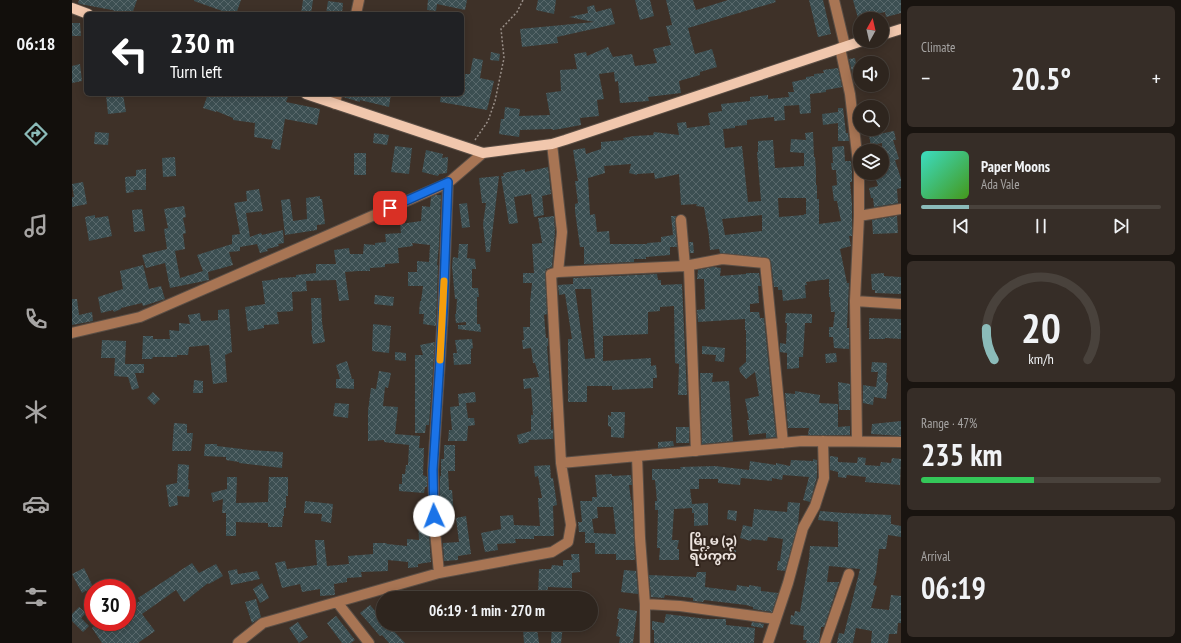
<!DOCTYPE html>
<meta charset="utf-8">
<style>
body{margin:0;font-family:"PT Sans Narrow","Noto Sans Myanmar",sans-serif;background:#362d27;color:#f1f3f6;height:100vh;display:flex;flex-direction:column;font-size:15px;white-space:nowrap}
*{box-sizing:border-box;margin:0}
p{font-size:13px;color:#a7a5a4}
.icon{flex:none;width:22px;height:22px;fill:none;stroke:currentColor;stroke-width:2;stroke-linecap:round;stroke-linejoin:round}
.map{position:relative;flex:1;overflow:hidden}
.side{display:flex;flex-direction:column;gap:6px;padding:6px;background:#191410;width:280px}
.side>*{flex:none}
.banner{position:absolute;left:12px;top:12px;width:380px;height:84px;border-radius:6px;box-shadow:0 2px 10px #0003,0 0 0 1px #49423c;background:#202124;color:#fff;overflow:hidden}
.needle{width:26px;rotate:8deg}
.controls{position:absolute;left:781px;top:12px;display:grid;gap:8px}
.controls a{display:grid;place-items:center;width:36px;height:36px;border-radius:50%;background:#2e251e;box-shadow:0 2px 10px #0003,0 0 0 1px #49423c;font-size:20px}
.speed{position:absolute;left:12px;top:579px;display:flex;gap:8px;font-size:20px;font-weight:700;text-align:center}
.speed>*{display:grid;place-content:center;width:52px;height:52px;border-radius:50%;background:#2e251e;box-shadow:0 2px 10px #0003,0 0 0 1px #49423c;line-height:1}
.speed .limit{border:6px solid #d22;background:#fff;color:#111}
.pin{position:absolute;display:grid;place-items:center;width:34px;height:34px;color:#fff;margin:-17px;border-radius:8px;box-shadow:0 2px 6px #0006}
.me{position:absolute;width:44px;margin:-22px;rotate:358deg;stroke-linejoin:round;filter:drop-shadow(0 0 3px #0008)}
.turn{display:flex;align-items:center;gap:14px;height:84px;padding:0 20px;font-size:18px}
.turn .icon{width:52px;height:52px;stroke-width:2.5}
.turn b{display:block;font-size:28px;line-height:34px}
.big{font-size:30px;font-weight:700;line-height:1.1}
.side .tile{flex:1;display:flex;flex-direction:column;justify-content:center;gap:6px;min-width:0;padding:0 14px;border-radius:6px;background:#362d27}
.side .dial{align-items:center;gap:0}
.dial svg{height:104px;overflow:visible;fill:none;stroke:#49423c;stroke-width:7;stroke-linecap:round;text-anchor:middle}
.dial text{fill:#f1f3f6;stroke:none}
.song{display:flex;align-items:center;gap:12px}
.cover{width:48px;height:48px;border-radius:6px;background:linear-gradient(135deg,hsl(170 70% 55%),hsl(100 70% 35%))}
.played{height:4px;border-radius:2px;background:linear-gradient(90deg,#8bbbb9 20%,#49423c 20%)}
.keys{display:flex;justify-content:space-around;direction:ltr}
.heat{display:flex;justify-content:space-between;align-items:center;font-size:22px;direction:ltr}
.charge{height:6px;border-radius:3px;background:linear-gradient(90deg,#34c759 47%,#49423c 0)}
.trip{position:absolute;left:304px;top:591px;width:222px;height:40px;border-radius:20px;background:#2e251e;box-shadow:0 2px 10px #0003,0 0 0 1px #49423c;font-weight:700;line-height:40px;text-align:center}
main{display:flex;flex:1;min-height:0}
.dock{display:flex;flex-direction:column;width:72px;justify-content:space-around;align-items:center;background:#120f0c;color:#a7a5a4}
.dock .icon{width:28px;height:28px}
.dock .active{color:#8bbbb9}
.dock b{font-size:18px;color:#f1f3f6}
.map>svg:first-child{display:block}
.building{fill:url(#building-cross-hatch);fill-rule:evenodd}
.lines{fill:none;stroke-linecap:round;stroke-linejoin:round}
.minor-casing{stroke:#5a4e45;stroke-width:12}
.major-casing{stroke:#5a4e45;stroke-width:12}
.path{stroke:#988e87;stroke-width:1.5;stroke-dasharray:2 2;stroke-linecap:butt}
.minor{stroke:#a87554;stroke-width:10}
.major{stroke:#f1c7ad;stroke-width:10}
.route-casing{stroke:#114b97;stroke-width:10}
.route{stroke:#1a73e8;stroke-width:7}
.slow{stroke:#f59e0b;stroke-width:7}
.labels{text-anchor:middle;stroke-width:4;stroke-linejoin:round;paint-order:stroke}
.quarter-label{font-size:13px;font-weight:bold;fill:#eee5e0;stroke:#34271f}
</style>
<main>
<nav class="dock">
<b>06:18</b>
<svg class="icon active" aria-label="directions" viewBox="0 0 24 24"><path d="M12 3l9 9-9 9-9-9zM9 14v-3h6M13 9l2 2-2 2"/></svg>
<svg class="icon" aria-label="music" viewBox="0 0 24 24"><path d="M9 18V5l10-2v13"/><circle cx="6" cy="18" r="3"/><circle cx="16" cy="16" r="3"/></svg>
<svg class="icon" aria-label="phone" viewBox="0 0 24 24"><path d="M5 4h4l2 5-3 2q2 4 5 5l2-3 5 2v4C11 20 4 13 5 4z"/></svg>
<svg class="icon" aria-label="climate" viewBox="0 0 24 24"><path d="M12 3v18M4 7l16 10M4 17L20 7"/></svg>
<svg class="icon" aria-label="car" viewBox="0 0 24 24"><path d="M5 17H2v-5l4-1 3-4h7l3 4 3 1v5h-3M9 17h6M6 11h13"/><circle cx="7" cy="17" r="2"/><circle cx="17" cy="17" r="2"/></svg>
<svg class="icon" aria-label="filters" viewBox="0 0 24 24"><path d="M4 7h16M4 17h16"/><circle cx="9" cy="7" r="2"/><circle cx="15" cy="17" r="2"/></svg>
</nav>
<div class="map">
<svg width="829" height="643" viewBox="0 0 829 643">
<defs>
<pattern id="building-cross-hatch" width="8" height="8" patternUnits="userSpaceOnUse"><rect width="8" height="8" fill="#3c4f52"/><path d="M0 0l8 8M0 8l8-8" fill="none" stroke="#58686b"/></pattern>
</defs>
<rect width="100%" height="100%" fill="#3e3128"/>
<!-- building -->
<path class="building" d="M7 0H65L60 14H51L40 10 8 4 6 3Z
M122 0H169L164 14H159L122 1Z
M231 0H241L239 14H229Z
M356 0H395L393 10 365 4 364 11 355 10Z
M466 0H484L482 14 464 10Z
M563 0H578L582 16 568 20Z
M594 0H621L624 10 656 0H703L704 2 616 28 623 54 640 49 645 67 628 72V75L607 81 609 93 576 97 577 101 548 103 546 81 543 82 542 72 527 74 532 99 525 100 527 116 508 118 509 125 493 128 481 130 480 129 448 130 447 137 427 134 429 119H432L433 107 448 109 447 116 478 115 474 93 489 91 488 70 505 69 502 54 514 52 515 56 536 47 541 57 560 54 563 66 585 63 581 49 599 45 594 26 600 25Z
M737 0H751L759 34 746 37Z
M781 0H829V13L814 17 813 12 786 18Z
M256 1 271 3 270 14H254Z
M522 5 524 12 539 8 543 24 485 37 486 43 450 47 448 29 522 22 497 17 516 13 515 7Z
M0 23H8L9 36H0Z
M419 52 428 54 427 61 418 60Z
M401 58 411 60 408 78 422 81 415 110 368 102 369 94H390V74H398Z
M783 58 785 68H788V84L783 85 777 59Z
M8 64 10 81 0 83V66Z
M766 68 770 87 754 90V92L738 94 739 113 728 114 727 105 712 106 713 120 702 121V117L675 120V125L663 126V128L651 129 653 148 670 146 676 202 689 201 685 152H686V141L701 140 703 168 732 166V153L718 152 719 139 734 140 733 133 741 132 742 157H743L744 171V185H745V199H747V224L769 221 765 201H762L760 186 765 185 764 170H760L759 163H761L760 147 772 146 773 161H779L780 171V182H778L780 204V236H777L779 246 768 249 775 283H777L775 328H777V349L762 348 761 337H757V327H761L763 312H759L758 297H757V279L734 282 735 285H733L734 298 711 301 710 290H706V287H702L699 262 697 258 648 253 647 249 638 250 637 236 632 207 624 206 625 204 609 205 607 174 583 179 582 173 565 174V175L557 173 559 164 532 166 533 173 516 178 518 215 523 214 525 232 537 231 538 244H575V243L589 242V237L601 235 599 216H604L603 221 605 247H598V255L574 257V259H562V262L512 264V247H508L503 211V204L506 203 503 181H506L501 150 513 148 514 154 529 149V142L552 140 551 138 562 136 581 135 582 132 607 135 605 123 614 122 615 128 638 125 636 113 650 111 649 104 678 101V97L696 95V99L717 97 716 92H722L720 82 734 79V77L742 76V74L752 73 751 70ZM706 198H734V214H732V215L707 217ZM690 215V231L653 235 650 219Z
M43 94H51L54 112 36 114 34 95Z
M136 94H190L207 97 208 95 216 97 214 102 248 109 245 125 213 119 208 150 199 148 201 140 182 137 183 123 161 120V118L144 111V112L131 108Z
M271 94H319L317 107 288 100V102L271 97Z
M766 108H771L774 133H776L777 141H766V123L751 125 750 114 766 112Z
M822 131 824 140H821L827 159 823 160 829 179V188L825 189 826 203 802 207 801 198H799L797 188 806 186 802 173H810V143L799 145 797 136Z
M23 132 37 133 36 145 22 144Z
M302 133 317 135 315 145 301 143Z
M323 146 340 148 337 174 319 172Z
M354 150 371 154 370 158 376 157 375 173 367 174 366 176 350 172Z
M282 153H294V175H282Z
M103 157 104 176 91 177 90 158Z
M476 167 479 194 470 196 472 215 462 217 459 194 442 197 446 223 437 224 429 176H432L431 173 453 169V172Z
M74 169V190H61L62 192 54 193 53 177 64 176V170Z
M427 176 418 252H414L411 224 414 203H410L407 178Z
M11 182 15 204 0 207V197H2L0 184Z
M187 189 191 211 174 213 178 237 189 233 190 235 211 230 212 243 206 244 207 246 195 249 196 251 188 253 185 244 168 247V251L157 252 161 265 136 272 137 280 98 288 93 263 74 268 70 255 95 249 92 229 96 228 92 209 112 206 114 217 111 218 114 233 111 234 113 249 103 251 108 278 131 271 125 255 160 244V235L168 234 162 203 175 201 174 191Z
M364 195H369L367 245 365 265H366L364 326 351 324 352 314H347L348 301H349L351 286H336V272H345V261L357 262 358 245 340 243 341 246 326 248 327 263 313 264V267L298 268V271H286L273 272 277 300 267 301 264 280 234 281 235 291 220 292 221 311 205 312 207 324 192 325V328L176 331 173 307 193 304 190 281 206 279V278L224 277V275L244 273V264H264L262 250 277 248 278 254H291L292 244 303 245V243L314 242 313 234 329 233 328 224 349 221 350 206 358 207 359 197Z
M248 196V199H250L253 224 245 225V230L213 235 209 200 218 199 221 221 235 219 234 198Z
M395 203 398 227 390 228 387 204Z
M70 209 73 231 62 232 60 210Z
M23 215V218L36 216 40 236 17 241 13 217Z
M482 216 483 232 480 267 474 269 473 274 475 314 472 315 474 338H476V346H475L480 412H479V430L481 429V439L456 440 457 442 447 444 445 435 459 431V415H461L459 388 452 389 451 379 467 377 463 363H461L459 348 451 349 450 340H452L451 327H458V303L460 283H451V273H462L460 244 470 243 466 218Z
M825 216 826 233 801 234 800 220Z
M617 242H621L622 253H618Z
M387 244H396L395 258 403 259 404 269H400V288H406L407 297H405V324H408L409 332 386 329V325H394V322L384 323 383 314H384L385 299H383L380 266 381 257 386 258Z
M71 265 77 289 89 286 93 299 71 306 70 303 49 308V309L42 312 41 310 29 313 26 297 51 289 48 271Z
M641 267 649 268 648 276 674 274V273H687L689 286H686L687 303 678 304V312H687L688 318H692L704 437 694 438V433L677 435 675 420H677L673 399 687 396 683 372 674 379 668 372 667 368 674 362V330H673V319L626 322 625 310 633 309 632 279H625L626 270Z
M812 273V276L829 277V294L803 293V290H800L799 274Z
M585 274 586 280H589V285L610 284 615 395H606L607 364 603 363 602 306 588 307V311L576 312V334L531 336V361L579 358V366L584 365 585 378H581V388L540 390V386H515V402H496V339H500L493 294 487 295 486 285 501 284V278ZM503 289H519L523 358 513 359Z
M303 295 322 297 321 306 302 304Z
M239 298H249L250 322 253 342 241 344 239 331 240 330Z
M0 299H5L7 315 20 312 21 321 0 325Z
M157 309 160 352 153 355 155 382 141 384 137 345 117 347 116 355H105V357H81L80 359H70L71 336H81V339H98L97 330 107 331V323L118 324 116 315 128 313 129 321 146 320V310Z
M714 313 740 314V323H733L731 357H727V368L715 369V353L708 352V343L714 344 715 323H713Z
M797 318 829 319V339L813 338V339H797Z
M301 324 319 326 317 353 300 351Z
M400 339 401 348 399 349V364L382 365 381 353H385L383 340Z
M30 340 54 341 53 364H72V373H63L67 388 60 390 56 377 42 376 43 358H29Z
M363 342 357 425H354L353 433H343V355H351L348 345Z
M630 346 653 348 652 362 643 361 644 355 630 354Z
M323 352 334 353V361L323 360Z
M764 353 765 362 754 363 753 354Z
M275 361 280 379H282V389L264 388V379H268L264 365Z
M800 362 815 363 814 382 816 383 814 399 802 397 801 405 791 403V385L804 387 806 372H799Z
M307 371 319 373 316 388 313 387 311 406 326 407 323 434 348 436 347 448H352L351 475 355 477V487H353L352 493 327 491V484H330V474H333L334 465H336L337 445 312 442V440L296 441V411L299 388 304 389Z
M628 373H641L640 382 657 381 661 441 630 444Z
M122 380 131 381V393H121Z
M766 382 778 384V410H767Z
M723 391 748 395 747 403 766 404V427L778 426V435H736L737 428H716L713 393 723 394Z
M81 392 88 399 82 405 75 398Z
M403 392 404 402 394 403 396 418H402L403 425 396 426 395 441H376L377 430H380L378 407 387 406 386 394Z
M263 403 277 404 276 418 261 416Z
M539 412H553L552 438 539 437V427L536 426V415L539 416Z
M829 421V436L799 434 800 424Z
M102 423 115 424V433H121L119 451H100Z
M604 427H617V443H604Z
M601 441 602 446 586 448V442Z
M133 444H145V446L178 450 211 452 210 468 167 463V462L154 460V457L132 456Z
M372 445H383V471H376L377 490H380L382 516 371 518 368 500V476H369V459H372Z
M758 456 766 457V462L785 463 786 457 794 458 793 465 808 466 809 462 819 463 820 458 829 459 828 485 793 482 794 477 775 475 774 478 766 477V472L758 470Z
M741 459 745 460V477L738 502 731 500 737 477 711 475 710 480 700 478V481L669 478 668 485 646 483V479H627V489H618L620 504 636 503V525L622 526V513H620V508L602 509 600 540H607L605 549H607V560H587L588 548H585L586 510H583V501H585L583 480H580V469H609L608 467 643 466 677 470 678 461 704 465V463L718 466 719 460 741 461Z
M106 464 117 465 116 480H117L116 489H118L117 497 105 496 106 505 97 507 94 485 105 483Z
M478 465 479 478H481L485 505 481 506 482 536H462V539H443L444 543 425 544 426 550 413 552 409 533 429 529 428 516 441 515 442 525 468 526 466 498H470L466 476 463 477 462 466Z
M540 474V476L559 475 560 485H557L559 500H560L563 560H544V554H523V543H513V532H507L506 522H510L508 501H520V497H525L523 475ZM525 507H541L544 534 522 533 520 519 526 518Z
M155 477H165L164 503 196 502 197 477H216V496H214V508H212V516H211L210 527H196V523L164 522V536H154V513H150L151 499 141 502 139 493 155 489Z
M233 501 261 504 259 523 249 521 250 514 232 513Z
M716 502 728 503 726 524 713 571 705 570 706 561H708L711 539 696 537 695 541 680 539 679 541 668 538 671 525 680 527 682 509 715 512Z
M656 510 665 511 664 521 655 519Z
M748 511 772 513 819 515V524L829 526V537L816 535 814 549H807L804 574 801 585 805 586 799 608 817 610 819 595 829 596V623H826L825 634H817L816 643H799L800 631 784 628 781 643H765L767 633 772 634 788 569 757 566 755 582H767L752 627H749L747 643H734L735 640H731L732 626 718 624 719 615 722 616 723 611 728 612 737 559 738 546 766 547V522L746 520Z
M394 516 399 554 386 556V560L372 561 371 543 387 542 384 518Z
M346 521H356L359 562 346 564V567L336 568V562L316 560V571L289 572 290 577 275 578V582L262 584 263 595 248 596V589L230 592 228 584 210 588 203 563 213 561 215 569 245 565 243 540H252L255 566 277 564 276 556 301 554V543H314L315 544 335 546V539L347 540Z
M656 545H664V554H656Z
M499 554H507L508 572 500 573V588L476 587 475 596H466L467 569H479L480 565 491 566V560H500Z
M120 563 127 573 144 564 151 576 137 584 136 583 112 602 104 590 70 614 83 631 66 643H30L20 628 28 622H55V608L68 601 66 598Z
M12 568 21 587 10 593 0 574Z
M165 569 166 574 185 571 188 579 159 585 156 571Z
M552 570 564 571 566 594 549 592Z
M625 572H634L633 587 664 591 665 585 677 587V585L689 587V591L706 593 700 612 681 609V607L674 605 632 600 631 602 621 601V598L593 595 592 598 579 597 577 575 624 577Z
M190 583 197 598 188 603 181 589Z
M184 599 189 617 180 623 173 602Z
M298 605 311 620V624H315L333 643H317L310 635 308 636 288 613Z
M7 607 14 613 9 618 17 626 11 632 0 621V614Z
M547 608 565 611 561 643H547L548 637 544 636 547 619H545Z
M594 614 635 619H654V625L683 628 682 643H582V630H580V621L592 623Z
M264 616 283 640 279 643H270L255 623Z
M226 622 236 637 227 643 217 628Z
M680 622 692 624 691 628 679 626Z
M480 625 491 626 489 643H479Z
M465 628 467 643H452L451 629Z"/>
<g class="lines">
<defs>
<path id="minor" d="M762 0 773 46
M284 14 287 0
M768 48 778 94 787 171V216L783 301 785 441
M263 104 265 94
M787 216 829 209
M609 220 613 266 617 268 624 451
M486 272 613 266 650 259 693 263 711 443
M783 301 829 304
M0 333 68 317 376 183 411 153
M565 456 568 538 573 604V643
M489 463 730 441 829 442
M367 573 363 531 361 470 371 312 376 183
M265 602 297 643
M573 604 608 606 704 619
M166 643 191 623 367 573 480 552 496 542 499 525 489 463 479 274 486 272 490 232 480 144
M696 643 716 583 731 528 743 506 752 478 751 441
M753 643 777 574"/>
<path id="major" d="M0 8 16 14
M810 35 829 29
M234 94 411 153 480 144 493 140 790 41"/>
</defs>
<!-- minor casing -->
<use href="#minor" class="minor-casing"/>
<!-- major casing -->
<use href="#major" class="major-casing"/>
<!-- path -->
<path class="path" d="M403 140 416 121 423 101 432 58 429 29 445 12 451 0"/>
<!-- minor -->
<use href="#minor" class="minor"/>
<!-- major -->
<use href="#major" class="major"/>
</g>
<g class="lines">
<defs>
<path id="route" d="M318 208 376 182 371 312 361 470 362 516"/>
</defs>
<!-- route casing -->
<use href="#route" class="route-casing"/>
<!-- route -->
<use href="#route" class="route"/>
<!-- slow -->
<path class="slow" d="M368 360 372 281"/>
</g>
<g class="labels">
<!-- quarter labels -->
<g class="quarter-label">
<text x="641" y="545">မြို့မ (၃)<tspan x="641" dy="15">ရပ်ကွက်</tspan></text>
</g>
</g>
</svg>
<div class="controls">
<a><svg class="needle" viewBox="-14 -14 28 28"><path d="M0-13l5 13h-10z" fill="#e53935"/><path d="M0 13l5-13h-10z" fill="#a7a5a4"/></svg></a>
<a><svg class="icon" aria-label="sound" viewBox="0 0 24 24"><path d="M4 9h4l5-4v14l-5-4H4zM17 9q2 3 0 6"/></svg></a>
<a><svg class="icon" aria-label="search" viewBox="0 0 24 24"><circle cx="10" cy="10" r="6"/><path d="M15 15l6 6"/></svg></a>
<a><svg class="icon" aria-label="layers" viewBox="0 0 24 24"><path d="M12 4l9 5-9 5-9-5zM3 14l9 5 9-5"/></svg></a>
</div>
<div class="speed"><div class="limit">30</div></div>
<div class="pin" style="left:318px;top:208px;background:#d93025"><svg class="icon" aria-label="arrive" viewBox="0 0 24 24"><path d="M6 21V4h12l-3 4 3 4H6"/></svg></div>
<svg class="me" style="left:362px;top:516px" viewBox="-20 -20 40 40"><circle r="19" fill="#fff"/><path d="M0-13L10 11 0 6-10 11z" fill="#1a73e8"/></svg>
<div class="trip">06:19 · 1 min · 270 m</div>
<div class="banner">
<div class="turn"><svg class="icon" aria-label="left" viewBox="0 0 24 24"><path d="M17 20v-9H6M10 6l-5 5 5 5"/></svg><div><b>230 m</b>Turn left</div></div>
</div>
</div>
<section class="side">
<div class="tile"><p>Climate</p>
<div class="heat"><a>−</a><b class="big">20.5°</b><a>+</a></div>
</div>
<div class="tile">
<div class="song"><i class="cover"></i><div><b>Paper Moons</b><p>Ada Vale</p></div></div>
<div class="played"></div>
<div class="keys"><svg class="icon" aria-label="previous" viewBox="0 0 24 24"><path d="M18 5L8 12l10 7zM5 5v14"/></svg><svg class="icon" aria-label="pause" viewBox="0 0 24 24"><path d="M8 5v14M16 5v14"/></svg><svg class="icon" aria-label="next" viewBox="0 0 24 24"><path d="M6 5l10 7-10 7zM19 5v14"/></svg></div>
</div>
<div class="tile dial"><svg viewBox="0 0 100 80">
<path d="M14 69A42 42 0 1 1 86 69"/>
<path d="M14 69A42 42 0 0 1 8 45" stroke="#8bbbb9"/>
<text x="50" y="56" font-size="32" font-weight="700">20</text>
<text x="50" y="72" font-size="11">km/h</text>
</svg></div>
<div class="tile"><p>Range · 47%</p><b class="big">235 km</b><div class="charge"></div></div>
<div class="tile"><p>Arrival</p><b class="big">06:19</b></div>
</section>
</main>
